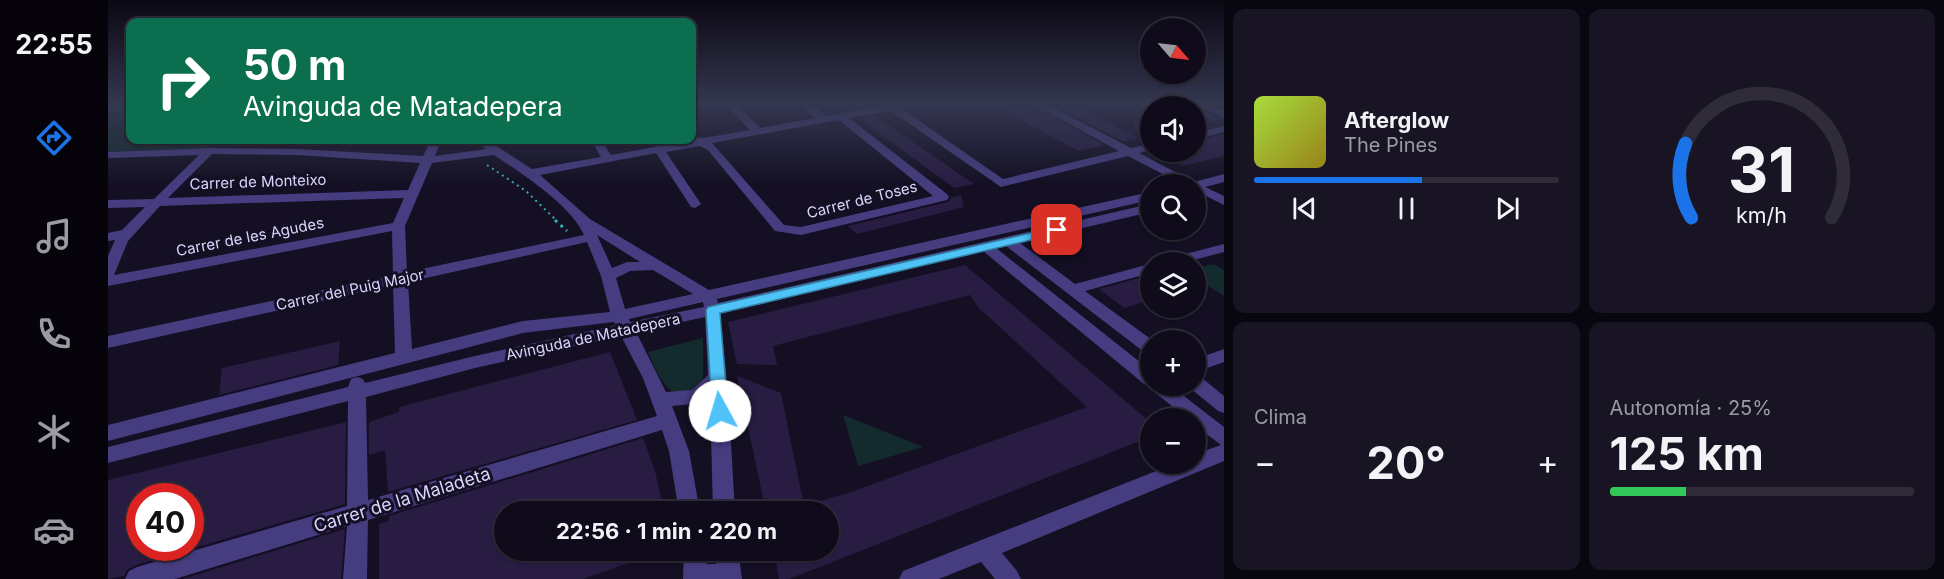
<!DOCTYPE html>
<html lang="es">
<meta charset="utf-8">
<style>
body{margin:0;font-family:Inter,sans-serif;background:#181423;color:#f1f3f6;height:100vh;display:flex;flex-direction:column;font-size:22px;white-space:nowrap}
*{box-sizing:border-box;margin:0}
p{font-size:20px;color:#9b9ba2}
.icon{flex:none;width:33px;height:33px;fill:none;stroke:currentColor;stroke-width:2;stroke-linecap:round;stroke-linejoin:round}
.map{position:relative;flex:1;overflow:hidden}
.drawer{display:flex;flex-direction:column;gap:9px;padding:9px;background:#08060e;width:720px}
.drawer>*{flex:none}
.top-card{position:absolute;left:18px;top:18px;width:570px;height:126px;border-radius:12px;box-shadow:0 2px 4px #0004,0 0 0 2px #2f2b39;background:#0b6e4f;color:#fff;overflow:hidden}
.needle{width:39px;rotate:118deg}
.fabs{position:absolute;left:1032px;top:18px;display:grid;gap:12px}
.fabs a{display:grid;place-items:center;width:66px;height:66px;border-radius:50%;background:#0f0b1a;box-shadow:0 2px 4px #0004,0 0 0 2px #2f2b39;font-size:30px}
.speed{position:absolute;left:18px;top:483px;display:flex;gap:12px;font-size:30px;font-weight:700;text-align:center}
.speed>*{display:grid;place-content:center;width:78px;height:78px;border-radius:50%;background:#0f0b1a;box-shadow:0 2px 4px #0004,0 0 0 2px #2f2b39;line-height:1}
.speed .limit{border:9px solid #d22;background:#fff;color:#111}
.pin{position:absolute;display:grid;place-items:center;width:51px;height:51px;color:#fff;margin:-26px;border-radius:12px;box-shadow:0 3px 9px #0006}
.me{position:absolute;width:66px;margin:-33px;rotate:354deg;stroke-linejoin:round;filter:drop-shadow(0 0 4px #0008)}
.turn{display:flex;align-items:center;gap:21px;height:126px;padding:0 18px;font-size:27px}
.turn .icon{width:78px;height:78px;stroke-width:2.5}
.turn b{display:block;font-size:42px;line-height:51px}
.big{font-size:45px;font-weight:700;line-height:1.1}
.drawer .card{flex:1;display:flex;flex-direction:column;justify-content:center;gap:9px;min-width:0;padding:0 21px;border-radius:12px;background:#181423}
.drawer .dial{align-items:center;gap:0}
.dial svg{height:156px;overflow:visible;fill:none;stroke:#2f2b39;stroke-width:7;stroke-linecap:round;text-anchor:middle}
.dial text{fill:#f1f3f6;stroke:none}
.song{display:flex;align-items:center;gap:18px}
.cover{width:72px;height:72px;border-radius:9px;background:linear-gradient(135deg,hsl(80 70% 55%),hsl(50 70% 35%))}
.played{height:6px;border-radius:3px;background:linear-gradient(90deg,#1a73e8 55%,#2f2b39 55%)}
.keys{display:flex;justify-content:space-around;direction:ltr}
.heat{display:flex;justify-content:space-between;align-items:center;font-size:33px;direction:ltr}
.charge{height:9px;border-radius:4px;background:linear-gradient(90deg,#34c759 25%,#2f2b39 0)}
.drawer .tiles{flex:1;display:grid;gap:9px;grid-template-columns:repeat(2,1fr)}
.trip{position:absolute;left:386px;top:501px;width:345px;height:60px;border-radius:30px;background:#0f0b1a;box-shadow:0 2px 4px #0004,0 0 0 2px #2f2b39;font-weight:700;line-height:60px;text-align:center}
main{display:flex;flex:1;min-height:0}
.dock{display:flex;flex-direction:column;width:108px;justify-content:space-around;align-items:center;background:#06040a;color:#9b9ba2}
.dock .icon{width:42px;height:42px}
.dock .current{color:#1a73e8}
.dock b{font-size:27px;color:#f1f3f6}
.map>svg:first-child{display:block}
.green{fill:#132b2d}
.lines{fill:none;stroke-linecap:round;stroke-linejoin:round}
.stream{stroke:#0c1a3f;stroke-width:4}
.building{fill:#281c43;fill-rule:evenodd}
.path-far1{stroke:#35acaf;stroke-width:2;stroke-dasharray:2 4;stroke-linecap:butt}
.path{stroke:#35acaf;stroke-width:3;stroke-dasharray:3 4.5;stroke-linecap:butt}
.minor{fill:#453d80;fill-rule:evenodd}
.route{fill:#4fc3f7;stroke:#337fa1;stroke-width:1.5}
.labels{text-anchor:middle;stroke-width:6;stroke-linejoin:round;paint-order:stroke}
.street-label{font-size:15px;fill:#dcd4fd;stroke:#140f23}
.near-street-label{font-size:18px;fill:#dcd4fd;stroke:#140f23}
</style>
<main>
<nav class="dock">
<b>22:55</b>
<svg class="icon current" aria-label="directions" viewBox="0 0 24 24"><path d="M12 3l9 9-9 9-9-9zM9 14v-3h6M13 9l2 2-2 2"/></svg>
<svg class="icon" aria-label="music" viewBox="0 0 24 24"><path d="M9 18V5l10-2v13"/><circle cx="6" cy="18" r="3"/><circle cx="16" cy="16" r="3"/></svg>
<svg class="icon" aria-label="phone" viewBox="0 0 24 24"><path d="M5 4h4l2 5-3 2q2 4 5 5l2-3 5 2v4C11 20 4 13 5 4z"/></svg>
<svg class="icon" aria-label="climate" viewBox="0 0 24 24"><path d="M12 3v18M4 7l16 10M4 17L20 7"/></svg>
<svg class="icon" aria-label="car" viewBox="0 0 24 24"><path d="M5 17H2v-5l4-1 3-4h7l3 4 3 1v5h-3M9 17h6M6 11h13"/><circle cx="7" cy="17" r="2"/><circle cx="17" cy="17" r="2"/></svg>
</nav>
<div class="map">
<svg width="1116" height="579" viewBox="0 0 1116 579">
<rect width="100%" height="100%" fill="#140f23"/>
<!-- green -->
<path class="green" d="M0 104H22V140H142L133 146 0 152Z
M1106 264 1116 270V296L1088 278V268Z
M595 338V381C564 412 551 378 540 352Z
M735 415 815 447 750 466Z"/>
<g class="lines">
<!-- stream -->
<path class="stream" d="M0 106 15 104"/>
</g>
<!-- building -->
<path class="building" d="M882 104H923L996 145 971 151Z
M943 104H966L1030 138 1015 141Z
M1088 107 1113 119 1095 123 1103 127 1088 131Z
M767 116 866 184 846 188 756 122 759 117Z
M1042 119V142L1033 144 1026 122Z
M1116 134V156L1074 166 1045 152H1088V141Z
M853 195 856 207 749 234 740 226 840 202 843 198Z
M857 265 1042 422V437L681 579H671L666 550H720V512H658L629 376 673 393 696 506 740 493 979 407 871 308 862 295 665 346 669 365 629 364 620 322Z
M1042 275V300L1016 308 991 289Z
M232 341 230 365 111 395 114 368Z
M502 352 529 420 280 492 277 450 261 455V422L291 412V407Z
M238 422 237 504 28 565 20 569 16 576 0 579V480ZM32 496H82V548H32Z
M535 438 547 471 556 512H396V550H550L551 552 475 579H271V524L281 521V516Z
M237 529 233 579H75Z"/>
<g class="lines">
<!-- path-far1 -->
<path class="path-far1" d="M0 110 22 107
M379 165 418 191 449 221
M1088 207 1097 204"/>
<!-- path -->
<path class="path" d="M447 220 459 231"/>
<!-- minor -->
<path class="minor" d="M617 104H628L652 128 707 118 691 104H702L718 116 784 104H808L794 109 895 179 1011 151 925 104H938L1023 148 1042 144V150L1031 153 1086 182 1116 174V182L1097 187 1116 196V205L1088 191V184H1074L1020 156 893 187 783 111 741 118 839 194 841 197 839 200 693 235 667 231 600 150 592 146 558 152 593 204 587 208 583 207 548 153 432 175 482 219 601 290 1042 192V200L609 299 610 303 1042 204V212L912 243 967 284 1042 264V273L977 291 1044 340 1042 354 1036 352 898 246 888 248 1042 370V386H1063L1116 427V461L894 553 909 571 913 579H887L873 562 831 579H791L795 571 1066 464H1088V454L1113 445 1088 426V418H1079L1045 391 1042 386 1036 384 875 251 612 314 620 392 627 512H605L602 396 584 404 564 406 581 451 592 512H571L561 451 554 430 260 520 259 579H235L239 526 67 579H17L21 571 29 567 239 506 240 401 0 463V447L240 387 243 379 249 377 255 379 257 383 367 356 508 325 506 322 415 333 0 441V425L287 353 285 285 0 348V336L285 275 284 231 0 286V256L7 240 0 241V233L14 230 37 207 0 208V200L46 199 91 155 0 158V152L101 148 190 149 315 156 323 140H333L327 156 378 149 367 140H379L424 169 493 157 483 140H493L503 155 584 140V137L595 138 642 130ZM731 120 825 196 693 227 676 225 604 143ZM104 154 190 155 312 163 300 190 60 198ZM386 155C412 172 464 206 476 235L299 272 297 226 324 163ZM296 198 285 223 6 275 20 241 52 206ZM489 235 532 262H519L504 268ZM479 242 493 276 502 312 415 321 304 349 300 282ZM545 270 585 294 517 309 508 278 522 271ZM595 302 596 307 522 322 521 319ZM597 317 600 375 584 390 558 392 528 332ZM513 336 535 378 549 416 260 500 258 397 367 368Z
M1087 104H1101L1116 111V118Z
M1116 126V132L1088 139V133Z
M1116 244V252L1078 262H1056L1058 259Z
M1116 349V362L1088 372V359Z
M1088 376 1094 378 1116 396V413L1110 411 1082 388 1081 386H1088Z
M576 550H598V564H608V550H630L634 579H575Z"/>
</g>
<!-- sky -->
<linearGradient id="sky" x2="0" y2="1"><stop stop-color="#0b0813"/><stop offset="0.56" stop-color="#343750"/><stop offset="1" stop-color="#343750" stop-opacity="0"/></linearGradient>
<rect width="1116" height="185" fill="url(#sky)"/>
<!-- route -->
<path class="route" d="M949 227 953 228V233L612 313 620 411 618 416 612 418 606 416 604 411 598 310 600 307Z"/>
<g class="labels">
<!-- street labels -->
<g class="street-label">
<text transform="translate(150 182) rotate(-2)" y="5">Carrer de Monteixo</text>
<text transform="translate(754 200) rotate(-14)" y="5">Carrer de Toses</text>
<text transform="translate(142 237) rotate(-11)" y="5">Carrer de les Agudes</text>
<text transform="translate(242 290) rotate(-12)" y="5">Carrer del Puig Major</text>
<text transform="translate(485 337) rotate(-12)" y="5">Avinguda de Matadepera</text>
</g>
<!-- near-street labels -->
<g class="near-street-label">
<text transform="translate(294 500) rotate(-17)" y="6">Carrer de la Maladeta</text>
</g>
</g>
</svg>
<div class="fabs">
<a><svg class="needle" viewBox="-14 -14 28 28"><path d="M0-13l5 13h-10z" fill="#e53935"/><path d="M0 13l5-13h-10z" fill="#9b9ba2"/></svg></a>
<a><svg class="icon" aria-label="sound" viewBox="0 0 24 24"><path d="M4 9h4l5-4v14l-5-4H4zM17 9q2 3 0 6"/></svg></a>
<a><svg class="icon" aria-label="search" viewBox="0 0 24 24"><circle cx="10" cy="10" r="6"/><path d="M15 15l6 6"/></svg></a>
<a><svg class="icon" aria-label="layers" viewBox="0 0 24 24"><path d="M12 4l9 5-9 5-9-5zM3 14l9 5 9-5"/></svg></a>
<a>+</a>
<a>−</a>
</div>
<div class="speed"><div class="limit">40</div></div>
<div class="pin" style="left:949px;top:230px;background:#d93025"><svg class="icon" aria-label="arrive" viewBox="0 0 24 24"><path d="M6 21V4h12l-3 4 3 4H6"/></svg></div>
<svg class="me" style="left:612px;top:411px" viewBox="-20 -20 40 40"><circle r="19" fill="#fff"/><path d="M0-13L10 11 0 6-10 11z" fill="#4fc3f7"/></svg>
<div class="trip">22:56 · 1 min · 220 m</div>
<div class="top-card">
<div class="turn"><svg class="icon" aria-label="right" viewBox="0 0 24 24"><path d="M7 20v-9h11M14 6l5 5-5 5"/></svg><div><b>50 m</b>Avinguda de Matadepera</div></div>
</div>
</div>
<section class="drawer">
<div class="tiles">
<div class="card">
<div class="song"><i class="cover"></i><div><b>Afterglow</b><p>The Pines</p></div></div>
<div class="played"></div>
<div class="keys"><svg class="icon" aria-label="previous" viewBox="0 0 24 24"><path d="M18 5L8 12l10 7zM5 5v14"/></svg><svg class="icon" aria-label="pause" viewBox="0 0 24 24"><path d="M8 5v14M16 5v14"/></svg><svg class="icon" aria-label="next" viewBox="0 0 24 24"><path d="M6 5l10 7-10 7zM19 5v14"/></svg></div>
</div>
<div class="card dial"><svg viewBox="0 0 100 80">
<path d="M14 69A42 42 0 1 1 86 69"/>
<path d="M14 69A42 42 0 0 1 11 31" stroke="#1a73e8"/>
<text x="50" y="56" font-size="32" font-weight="700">31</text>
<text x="50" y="72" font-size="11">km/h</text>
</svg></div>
<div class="card"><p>Clima</p>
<div class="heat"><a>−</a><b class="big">20°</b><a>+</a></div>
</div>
<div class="card"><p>Autonomía · 25%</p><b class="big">125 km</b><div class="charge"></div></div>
</div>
</section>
</main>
